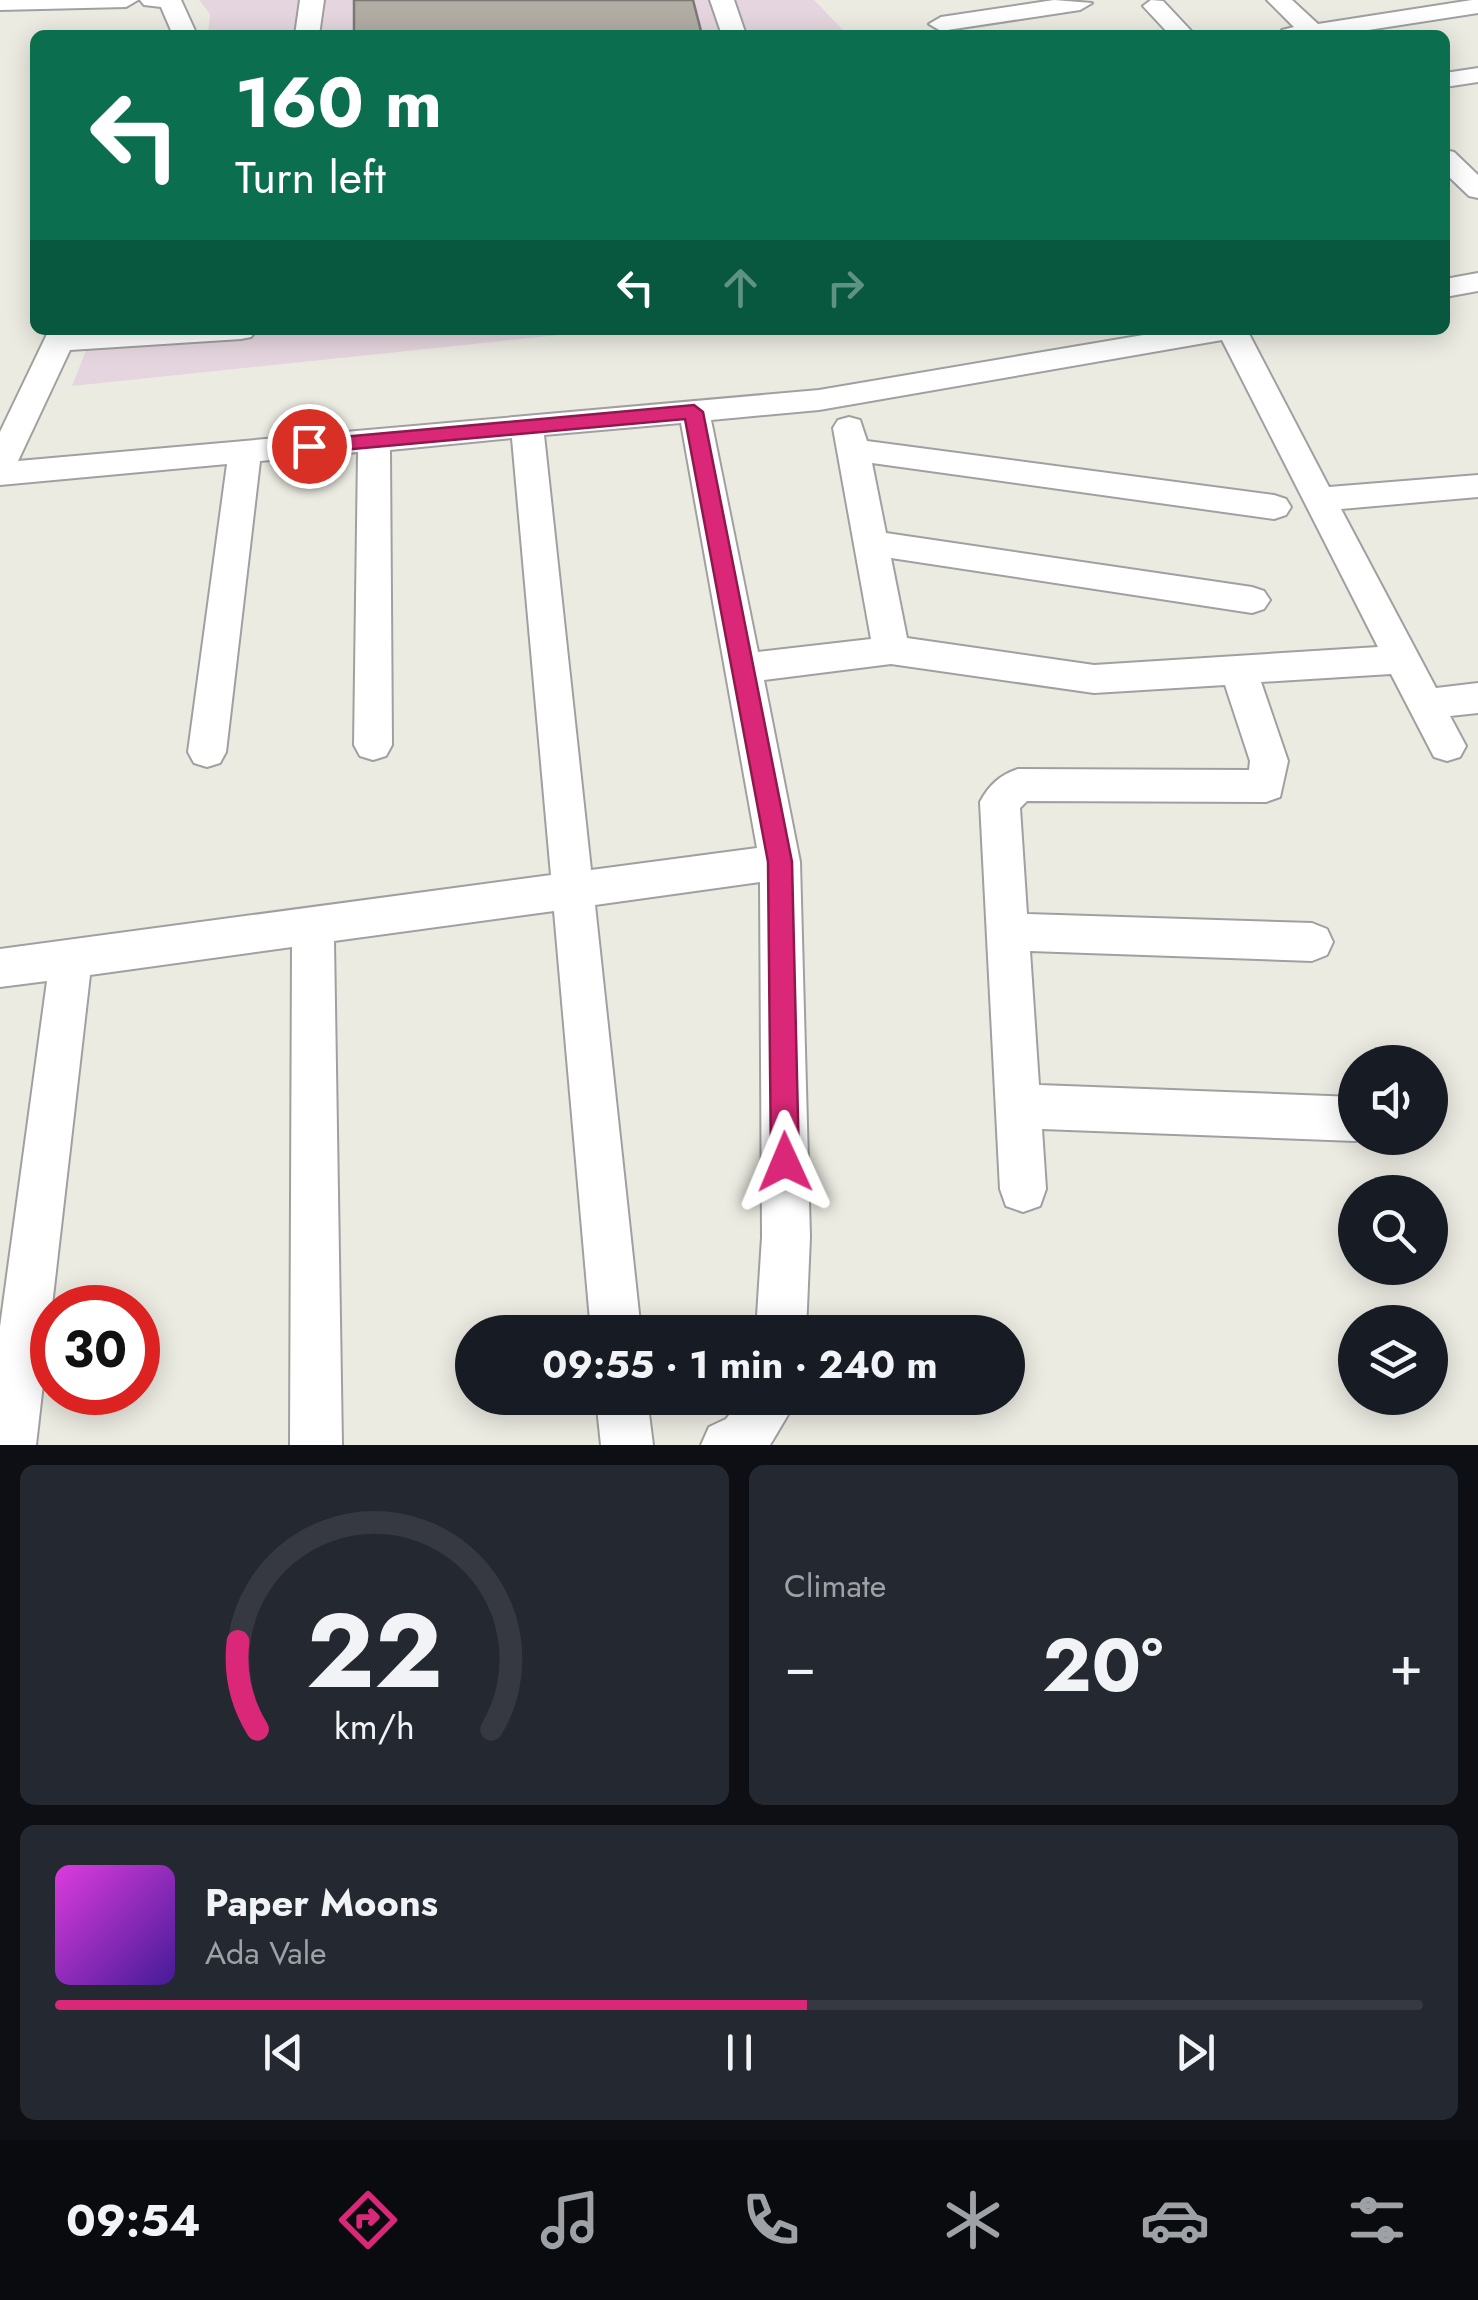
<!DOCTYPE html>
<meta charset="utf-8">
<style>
body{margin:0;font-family:Jost,sans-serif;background:#242831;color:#f1f3f6;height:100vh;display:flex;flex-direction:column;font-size:38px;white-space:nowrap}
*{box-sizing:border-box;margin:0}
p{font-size:32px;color:#9ea1a6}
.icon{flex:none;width:55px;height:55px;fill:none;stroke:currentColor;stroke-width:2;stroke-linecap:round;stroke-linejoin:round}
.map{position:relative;height:1445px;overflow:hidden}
.details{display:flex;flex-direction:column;gap:20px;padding:20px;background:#0d0f14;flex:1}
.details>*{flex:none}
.guide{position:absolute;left:30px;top:30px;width:1420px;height:305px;border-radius:15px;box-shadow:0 5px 25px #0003;background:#0b6e4f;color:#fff;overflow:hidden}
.tools{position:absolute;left:1338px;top:1045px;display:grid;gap:20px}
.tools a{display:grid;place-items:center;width:110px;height:110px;border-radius:50%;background:#171b24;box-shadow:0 5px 25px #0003;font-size:50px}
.speed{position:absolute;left:30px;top:1285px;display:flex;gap:20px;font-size:50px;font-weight:700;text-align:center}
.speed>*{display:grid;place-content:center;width:130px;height:130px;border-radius:50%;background:#171b24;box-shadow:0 5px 25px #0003;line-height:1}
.speed .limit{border:15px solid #d22;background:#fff;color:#111}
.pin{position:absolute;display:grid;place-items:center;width:85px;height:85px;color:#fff;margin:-42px;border:5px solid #fff;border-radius:50%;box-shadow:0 2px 10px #0007}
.me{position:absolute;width:110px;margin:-55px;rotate:359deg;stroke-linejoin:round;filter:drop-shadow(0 0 8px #0008)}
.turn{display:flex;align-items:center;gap:35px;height:210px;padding:0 40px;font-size:45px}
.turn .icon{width:130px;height:130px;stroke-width:2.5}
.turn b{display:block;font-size:70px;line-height:85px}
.lanes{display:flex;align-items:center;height:95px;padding:0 40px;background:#0003;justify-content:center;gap:50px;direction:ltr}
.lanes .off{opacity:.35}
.big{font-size:75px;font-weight:700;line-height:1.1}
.details .tile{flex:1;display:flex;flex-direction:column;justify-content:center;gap:15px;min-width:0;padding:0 35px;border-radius:15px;background:#242831}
.details .dial{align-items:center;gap:0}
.dial svg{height:260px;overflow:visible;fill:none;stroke:#363941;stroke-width:7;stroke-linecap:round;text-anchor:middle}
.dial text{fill:#f1f3f6;stroke:none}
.song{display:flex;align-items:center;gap:30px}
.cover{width:120px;height:120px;border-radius:15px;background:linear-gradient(135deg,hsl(300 70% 55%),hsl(260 70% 35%))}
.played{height:10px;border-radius:5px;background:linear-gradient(90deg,#db2777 55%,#363941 55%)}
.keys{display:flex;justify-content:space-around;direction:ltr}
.heat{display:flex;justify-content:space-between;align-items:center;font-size:55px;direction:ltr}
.details .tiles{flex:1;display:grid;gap:20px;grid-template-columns:1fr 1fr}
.tile:last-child{grid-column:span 2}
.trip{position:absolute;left:455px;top:1315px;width:570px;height:100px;border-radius:50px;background:#171b24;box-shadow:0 5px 25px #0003;font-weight:700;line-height:100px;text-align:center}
.menu{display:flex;height:160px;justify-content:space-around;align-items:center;background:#090b0e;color:#9ea1a6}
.menu .icon{width:70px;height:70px}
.menu .active{color:#db2777}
.menu b{font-size:45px;color:#f1f3f6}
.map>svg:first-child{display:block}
.industrial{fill:#e5d5de}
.building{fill:#b1ada5;stroke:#7c7974;stroke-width:2.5}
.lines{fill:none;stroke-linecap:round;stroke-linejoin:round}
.street-casing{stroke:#a0a0a0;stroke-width:4}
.street{fill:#fff;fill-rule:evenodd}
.route{fill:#db2777;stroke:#8e194d;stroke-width:2.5}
</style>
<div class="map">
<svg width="1478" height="1445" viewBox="0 0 1478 1445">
<rect width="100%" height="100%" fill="#ecebe2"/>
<!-- industrial -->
<path class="industrial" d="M199 0H814L848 35H208L210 14Z
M94 330H607L72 386Z"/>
<!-- building -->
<path class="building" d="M354 0H693L702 35H354Z"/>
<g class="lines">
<defs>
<path id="street" d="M0 0H138L126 7 0 10Z
M140 0H181L197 35H173L161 7 144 5Z
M300 0H324L319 35H295Z
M710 0H734L746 35H722Z
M1054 0 1092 3 1080 10 941 31 929 24 941 17Z
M1151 0 1163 1 1195 35H1170L1143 6Z
M1267 0H1292L1318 24 1472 0H1478V13L1336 35H1278L1282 30 1294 27Z
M1478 68V82L1445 87V73Z
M1445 150 1454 152 1478 175V198L1469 196 1445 173Z
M1478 273V291L1445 297V279Z
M49 330H256L251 337 241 339 70 350 18 461 819 390 1173 330H1247L1329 487 1478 475V497L1341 509 1436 688 1478 683V713L1450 716 1466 746 1460 757 1447 761 1434 757 1391 674 1261 682 1288 761 1280 797 1266 802 1027 801 1020 808 1027 914 1312 923 1327 929 1333 942 1327 955 1312 961 1030 951 1039 1085 1355 1097V1138H1364L1355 1141 1042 1129 1046 1189 1040 1206 1023 1212 1006 1206 1000 1189 980 802C989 785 1000 775 1018 769L1249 770 1250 761 1225 685 1094 693 891 664 764 680 800 862 810 1237 806 1332H756L762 1237 760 882 595 905 641 1332H591L554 911 334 941 342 1445H290L292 947 90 975 36 1445H0V1327L47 981 0 987V949L551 875 512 438 390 450 392 745 386 756 373 760 360 756 354 745 358 452 260 461 226 752 220 763 207 767 194 763 188 752 227 464 0 485V432ZM1222 340 1378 647 1094 665 907 638 891 558 1252 613 1264 609 1270 600 1264 591 1252 587 886 533 872 463 1274 519 1286 515 1291 507 1286 499 1274 495 867 441 860 420 849 417 838 420 833 428 871 639 758 652 711 420 819 410ZM681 423 757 848 591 870 544 435Z
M596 1398H647L653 1445H601Z
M742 1398H798L770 1445H701L709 1427 726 1419Z"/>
</defs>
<!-- street casing -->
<use href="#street" class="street-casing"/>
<!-- street -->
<use href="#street" class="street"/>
</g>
<!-- route -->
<path class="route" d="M694 405 703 412 792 862 799 1162 795 1172 785 1176 775 1172 771 1162 768 862 685 419 309 453 300 446 309 440Z"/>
</svg>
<div class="tools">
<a><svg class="icon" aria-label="sound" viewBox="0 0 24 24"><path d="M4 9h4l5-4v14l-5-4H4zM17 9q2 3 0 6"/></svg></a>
<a><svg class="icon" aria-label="search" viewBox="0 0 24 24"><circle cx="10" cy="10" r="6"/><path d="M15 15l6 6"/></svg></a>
<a><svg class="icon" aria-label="layers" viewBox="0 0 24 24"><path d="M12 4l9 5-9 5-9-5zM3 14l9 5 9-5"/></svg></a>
</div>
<div class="speed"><div class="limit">30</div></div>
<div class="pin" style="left:309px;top:446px;background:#d93025"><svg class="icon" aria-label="arrive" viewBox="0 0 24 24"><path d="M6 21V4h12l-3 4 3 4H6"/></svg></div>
<svg class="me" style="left:785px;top:1162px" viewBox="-20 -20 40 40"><path d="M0-17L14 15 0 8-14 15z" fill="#db2777" stroke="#fff" stroke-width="4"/></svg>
<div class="trip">09:55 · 1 min · 240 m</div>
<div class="guide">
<div class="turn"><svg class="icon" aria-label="left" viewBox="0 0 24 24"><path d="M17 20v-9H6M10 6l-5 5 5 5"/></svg><div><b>160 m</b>Turn left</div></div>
<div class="lanes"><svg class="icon" aria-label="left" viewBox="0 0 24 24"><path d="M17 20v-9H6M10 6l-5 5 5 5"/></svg><svg class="icon off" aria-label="ahead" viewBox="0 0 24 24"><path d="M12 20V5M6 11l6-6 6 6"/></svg><svg class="icon off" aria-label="right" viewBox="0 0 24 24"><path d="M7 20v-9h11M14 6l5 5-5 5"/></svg></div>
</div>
</div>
<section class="details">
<div class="tiles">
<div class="tile dial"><svg viewBox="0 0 100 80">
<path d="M14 69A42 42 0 1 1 86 69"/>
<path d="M14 69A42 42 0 0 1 8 42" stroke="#db2777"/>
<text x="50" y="56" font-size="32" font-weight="700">22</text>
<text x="50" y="72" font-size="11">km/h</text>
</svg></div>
<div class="tile"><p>Climate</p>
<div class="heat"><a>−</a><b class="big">20°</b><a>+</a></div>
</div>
<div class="tile">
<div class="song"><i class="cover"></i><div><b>Paper Moons</b><p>Ada Vale</p></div></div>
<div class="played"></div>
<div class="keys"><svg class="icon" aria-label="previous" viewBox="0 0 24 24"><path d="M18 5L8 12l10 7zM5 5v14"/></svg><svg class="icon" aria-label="pause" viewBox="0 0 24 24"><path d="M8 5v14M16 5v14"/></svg><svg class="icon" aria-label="next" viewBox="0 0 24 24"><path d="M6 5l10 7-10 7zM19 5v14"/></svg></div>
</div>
</div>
</section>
<nav class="menu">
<b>09:54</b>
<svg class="icon active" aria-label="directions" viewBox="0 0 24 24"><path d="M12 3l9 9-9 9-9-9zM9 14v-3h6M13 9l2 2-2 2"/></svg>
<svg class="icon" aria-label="music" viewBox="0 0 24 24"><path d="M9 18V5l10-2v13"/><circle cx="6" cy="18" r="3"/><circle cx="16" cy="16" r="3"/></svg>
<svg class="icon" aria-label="phone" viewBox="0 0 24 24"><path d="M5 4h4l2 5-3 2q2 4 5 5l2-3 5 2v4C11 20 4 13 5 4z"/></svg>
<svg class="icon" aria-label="climate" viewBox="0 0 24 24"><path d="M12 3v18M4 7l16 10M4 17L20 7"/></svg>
<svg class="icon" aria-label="car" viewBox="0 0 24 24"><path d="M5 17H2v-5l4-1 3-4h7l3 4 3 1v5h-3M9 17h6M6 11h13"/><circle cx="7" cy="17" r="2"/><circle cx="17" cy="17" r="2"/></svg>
<svg class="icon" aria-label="filters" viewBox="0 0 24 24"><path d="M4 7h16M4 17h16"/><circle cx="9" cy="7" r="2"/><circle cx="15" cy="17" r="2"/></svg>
</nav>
